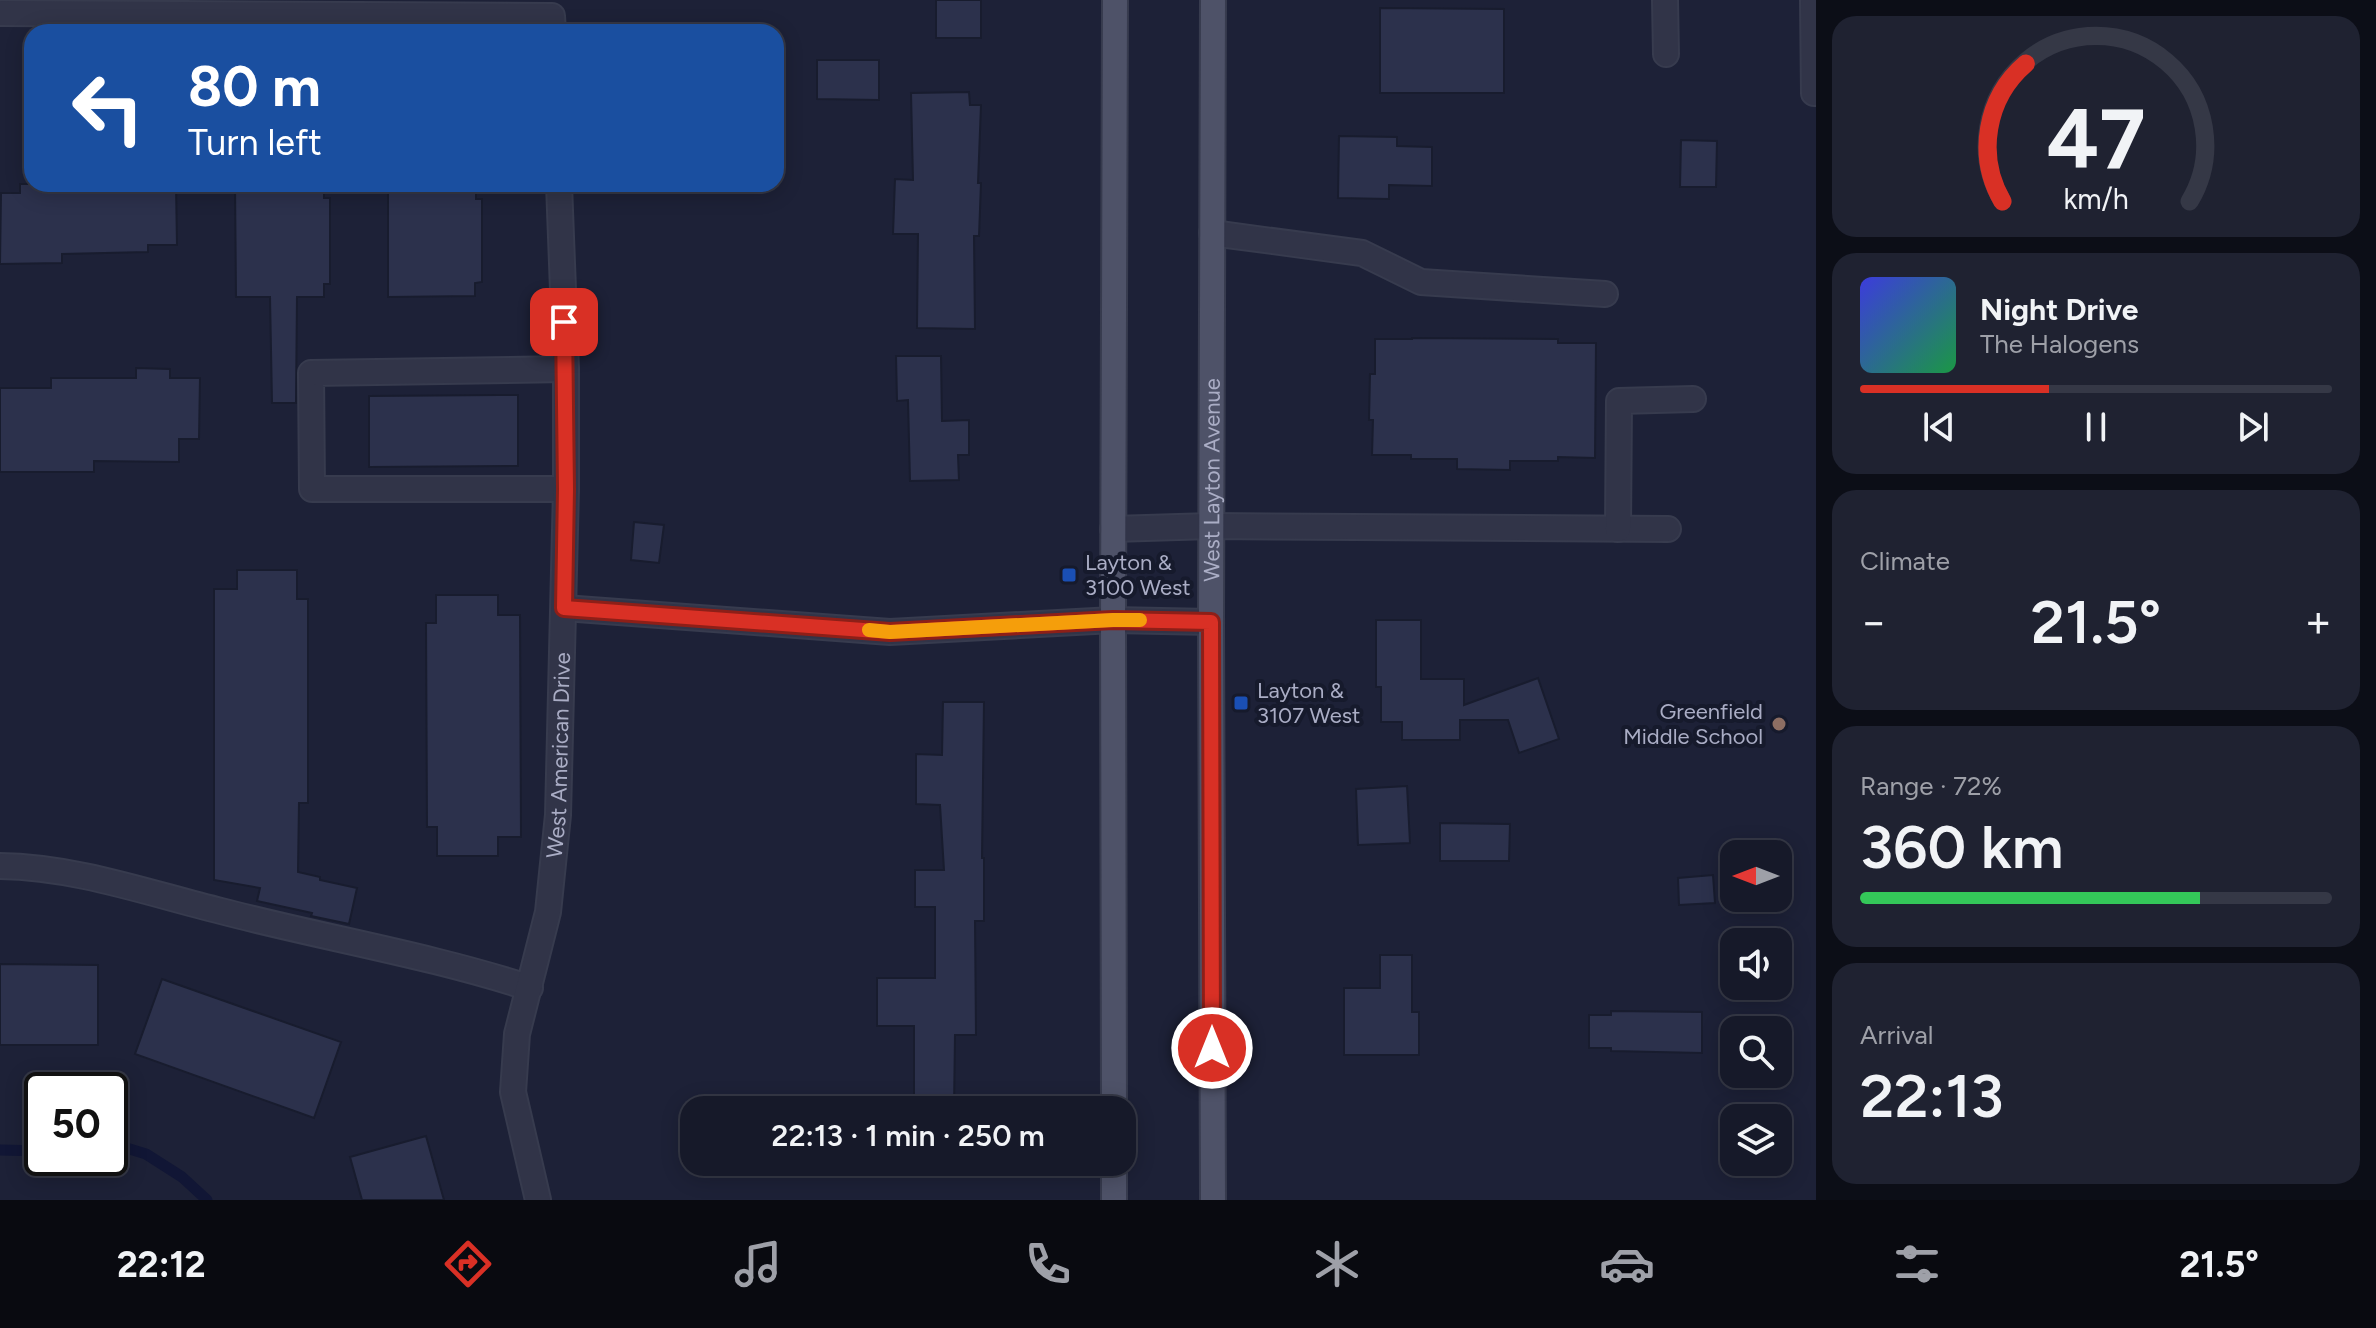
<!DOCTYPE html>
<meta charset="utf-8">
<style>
body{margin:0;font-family:Figtree,sans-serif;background:#1f2231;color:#f1f3f6;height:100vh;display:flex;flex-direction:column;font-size:30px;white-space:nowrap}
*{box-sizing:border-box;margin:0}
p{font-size:26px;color:#9ea0a8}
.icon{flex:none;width:44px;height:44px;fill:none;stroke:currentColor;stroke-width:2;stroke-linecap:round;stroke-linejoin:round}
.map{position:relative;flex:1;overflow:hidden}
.side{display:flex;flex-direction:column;gap:16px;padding:16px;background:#0c0e17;width:560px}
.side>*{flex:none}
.top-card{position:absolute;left:24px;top:24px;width:760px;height:168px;border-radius:24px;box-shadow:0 4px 20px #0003,0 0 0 2px #353846;background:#1a4fa0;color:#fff;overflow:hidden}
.needle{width:52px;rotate:270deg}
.tools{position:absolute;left:1720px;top:840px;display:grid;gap:16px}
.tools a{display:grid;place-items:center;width:72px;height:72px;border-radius:16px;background:#161929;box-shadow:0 4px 20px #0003,0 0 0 2px #353846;font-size:40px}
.speed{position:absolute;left:24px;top:1072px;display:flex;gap:16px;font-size:40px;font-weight:700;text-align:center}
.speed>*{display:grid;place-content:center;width:104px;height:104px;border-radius:50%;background:#161929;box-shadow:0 4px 20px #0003,0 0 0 2px #353846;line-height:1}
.speed .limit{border:4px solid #111;border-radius:12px;background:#fff;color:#111}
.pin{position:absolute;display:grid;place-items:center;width:68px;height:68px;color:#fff;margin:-34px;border-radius:16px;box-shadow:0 4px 12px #0006}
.me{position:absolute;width:88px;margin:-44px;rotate:0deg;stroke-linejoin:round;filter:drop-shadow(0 0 6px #0008)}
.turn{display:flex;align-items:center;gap:28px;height:168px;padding:0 32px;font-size:36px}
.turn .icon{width:104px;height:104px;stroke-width:2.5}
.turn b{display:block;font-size:56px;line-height:68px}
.big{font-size:60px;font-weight:600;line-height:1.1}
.side .tile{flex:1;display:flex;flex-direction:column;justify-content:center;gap:12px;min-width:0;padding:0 28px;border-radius:24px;background:#1f2231}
.side .dial{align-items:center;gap:0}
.dial svg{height:208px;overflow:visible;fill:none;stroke:#353846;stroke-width:7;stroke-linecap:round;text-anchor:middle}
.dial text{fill:#f1f3f6;stroke:none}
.song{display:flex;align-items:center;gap:24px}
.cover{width:96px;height:96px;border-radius:12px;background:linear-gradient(135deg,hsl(240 70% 55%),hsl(140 70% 35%))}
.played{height:8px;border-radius:4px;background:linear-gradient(90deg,#d93025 40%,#353846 40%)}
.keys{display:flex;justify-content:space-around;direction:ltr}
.heat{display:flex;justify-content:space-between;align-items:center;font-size:44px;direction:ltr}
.charge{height:12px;border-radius:6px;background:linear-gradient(90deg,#34c759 72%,#353846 0)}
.trip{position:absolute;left:680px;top:1096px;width:456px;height:80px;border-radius:24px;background:#161929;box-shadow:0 4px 20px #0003,0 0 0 2px #353846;font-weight:600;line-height:80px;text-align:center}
.tab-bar{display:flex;height:128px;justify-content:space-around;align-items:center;background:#090a10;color:#9ea0a8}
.tab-bar .icon{width:56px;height:56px}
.tab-bar .current{color:#d93025}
.tab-bar b{font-size:36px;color:#f1f3f6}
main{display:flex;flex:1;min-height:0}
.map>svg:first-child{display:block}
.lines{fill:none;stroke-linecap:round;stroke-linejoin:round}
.stream{stroke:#111635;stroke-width:11}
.building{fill:#2c314c;stroke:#181c2e;stroke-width:2}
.minor-casing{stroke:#373b4e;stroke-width:28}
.major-casing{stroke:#373b4e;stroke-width:28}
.minor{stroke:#313448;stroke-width:24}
.major{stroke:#4e5268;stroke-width:24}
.route-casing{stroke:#8d1f18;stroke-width:20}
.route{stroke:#d93025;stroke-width:14}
.slow{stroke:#f59e0b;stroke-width:14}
.transit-dot{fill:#1a4fb4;stroke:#161a2c;stroke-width:3}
.education-dot{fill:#8d6e63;stroke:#161a2c;stroke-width:3}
.labels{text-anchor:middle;stroke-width:8;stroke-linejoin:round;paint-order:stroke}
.street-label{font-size:22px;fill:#aaadc5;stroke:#161a2c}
.poi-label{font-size:22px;fill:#aaadc5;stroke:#161a2c;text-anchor:start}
</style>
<main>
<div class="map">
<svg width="1816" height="1200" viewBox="0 0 1816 1200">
<rect width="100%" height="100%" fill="#1d2137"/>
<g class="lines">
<!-- stream -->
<path class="stream" d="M110 1143 146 1154 182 1177 207 1200
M0 1150 42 1151"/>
</g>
<!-- building -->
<path class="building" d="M936 0H981V38H936Z
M1380 8 1504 9V93H1380Z
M817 60H879V100L817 99Z
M969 92 970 105H981L978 183H981L979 236H974L975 329 917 328 918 234H893L895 179 913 180 911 93Z
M1339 136 1397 137V146L1432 147V186L1389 185V199L1338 198Z
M1681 140 1717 141 1716 187H1680Z
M20 184H176L177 245H148V252L62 254V263L0 264 1 193H20Z
M235 184H324V198H330V284H324V297H297L296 403H272L270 297H236Z
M388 184H476V199H482V282L475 283V296L388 297Z
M1412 338 1558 339V343H1596L1595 458 1558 457V461H1510V470L1457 469V459H1411V455H1372L1373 420H1369L1370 374H1375V339H1412Z
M896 356H941L942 421 969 420V455H958L959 480 910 481 908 400 897 401Z
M136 368 170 369V378H200L199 439H179V462L94 461V472H0V388H51V378H136Z
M500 395H518V466L369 467V396Z
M634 522 664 525 659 563 631 560Z
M237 570H297V599H308V803H299L298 872 320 877V880L357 888 349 924 311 916 312 913 257 901 260 888 214 880V589H237Z
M436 595H498V615H520L521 837H498V856H437V827H427L426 623H436Z
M1376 620H1421V679H1464V705L1538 678 1559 739 1519 753 1508 720H1460V740H1402V722H1381V687H1376Z
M943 702H984L982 858H984V921H975L976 1035H955L954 1110H914V1026H877V978H935V907H915V870H944L940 805 916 804V754L942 755Z
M1407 786 1410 843 1358 845 1356 789Z
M1440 823 1510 824 1509 861H1440Z
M1713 875 1715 903 1679 905 1678 878Z
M1380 955H1412V1012H1419V1055H1344V988H1380Z
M0 964 98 965V1045H0Z
M162 979 341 1042 314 1118 135 1054Z
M1611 1011 1702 1012V1053L1611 1051V1048H1589V1015H1611Z
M426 1136 444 1200H362L350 1157Z"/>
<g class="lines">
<defs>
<g id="minor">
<path d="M1665 0 1666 54"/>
<path d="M1813 0 1814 93H1816"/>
<path d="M0 13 552 16 553 32"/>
<path d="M1212 233 1362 253 1421 282 1605 294"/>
<path d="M566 369 311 373 312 489H566"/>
<path d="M1113 529 1211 526 1668 529"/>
<path d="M1618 529 1619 401 1693 399"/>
<path d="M564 608 890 632 1113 620 1211 622"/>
<path d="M0 866C76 867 148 893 221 911 324 938 429 955 530 988"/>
<path id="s1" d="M538 1200 513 1092 517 1034 548 912 558 815 566 489V369L559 184"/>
</g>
<g id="major">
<path d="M1114 1110 1113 620 1115 0"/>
<path d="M1114 1162V1200"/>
<path id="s2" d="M1213 1200 1211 622 1213 0"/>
</g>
</defs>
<!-- minor casing -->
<use href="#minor" class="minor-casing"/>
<!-- major casing -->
<use href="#major" class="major-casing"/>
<!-- minor -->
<use href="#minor" class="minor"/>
<!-- major -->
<use href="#major" class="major"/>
</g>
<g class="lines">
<defs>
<path id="route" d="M564 322 566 489 564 608 890 632 1113 620 1211 622 1212 1048"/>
</defs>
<!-- route casing -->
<use href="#route" class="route-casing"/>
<!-- route -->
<use href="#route" class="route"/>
<!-- slow -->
<path class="slow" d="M869 630 890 632 1113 620H1140"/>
</g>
<!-- markers -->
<g class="transit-dot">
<rect x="1061" y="567" width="16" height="16" rx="4"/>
<rect x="1233" y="695" width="16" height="16" rx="4"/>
</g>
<circle class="education-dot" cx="1779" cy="724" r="8"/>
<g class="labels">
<!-- street labels -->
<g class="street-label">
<text dy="8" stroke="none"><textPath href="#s2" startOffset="720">West Layton Avenue</textPath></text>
<text dy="8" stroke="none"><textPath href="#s1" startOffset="452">West American Drive</textPath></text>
</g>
<!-- poi labels -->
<g class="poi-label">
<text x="1085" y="570">Layton &amp;<tspan x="1085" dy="25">3100 West</tspan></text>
<text x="1257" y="698">Layton &amp;<tspan x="1257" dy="25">3107 West</tspan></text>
<text x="1763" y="719" text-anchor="end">Greenfield<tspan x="1763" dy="25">Middle School</tspan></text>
</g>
</g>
</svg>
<div class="tools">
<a><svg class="needle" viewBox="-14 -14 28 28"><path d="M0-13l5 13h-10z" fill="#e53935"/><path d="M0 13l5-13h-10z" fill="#9ea0a8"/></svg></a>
<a><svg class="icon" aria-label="sound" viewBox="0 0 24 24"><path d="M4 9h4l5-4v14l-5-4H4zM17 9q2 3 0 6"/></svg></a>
<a><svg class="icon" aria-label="search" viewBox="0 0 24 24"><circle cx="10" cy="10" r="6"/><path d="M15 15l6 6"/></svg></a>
<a><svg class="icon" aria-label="layers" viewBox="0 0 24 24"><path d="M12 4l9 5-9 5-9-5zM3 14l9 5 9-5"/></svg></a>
</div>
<div class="speed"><div class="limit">50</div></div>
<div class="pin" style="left:564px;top:322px;background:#d93025"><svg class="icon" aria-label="arrive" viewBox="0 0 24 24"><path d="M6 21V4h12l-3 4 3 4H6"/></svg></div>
<svg class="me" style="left:1212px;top:1048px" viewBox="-20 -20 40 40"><circle r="17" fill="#d93025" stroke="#fff" stroke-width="3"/><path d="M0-11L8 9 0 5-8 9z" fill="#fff"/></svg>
<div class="trip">22:13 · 1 min · 250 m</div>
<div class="top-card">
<div class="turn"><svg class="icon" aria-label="left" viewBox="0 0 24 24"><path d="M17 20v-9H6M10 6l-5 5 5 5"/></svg><div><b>80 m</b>Turn left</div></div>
</div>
</div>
<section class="side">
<div class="tile dial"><svg viewBox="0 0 100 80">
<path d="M14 69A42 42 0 1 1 86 69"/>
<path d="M14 69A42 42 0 0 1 23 16" stroke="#d93025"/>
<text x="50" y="56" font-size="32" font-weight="700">47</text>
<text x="50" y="72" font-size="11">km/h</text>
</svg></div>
<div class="tile">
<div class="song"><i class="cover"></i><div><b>Night Drive</b><p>The Halogens</p></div></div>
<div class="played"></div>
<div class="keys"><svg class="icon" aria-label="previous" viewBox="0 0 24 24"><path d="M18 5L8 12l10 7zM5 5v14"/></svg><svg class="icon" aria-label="pause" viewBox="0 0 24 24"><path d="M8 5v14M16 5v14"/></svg><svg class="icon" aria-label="next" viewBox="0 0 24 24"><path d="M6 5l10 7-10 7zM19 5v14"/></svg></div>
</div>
<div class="tile"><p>Climate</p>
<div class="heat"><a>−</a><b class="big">21.5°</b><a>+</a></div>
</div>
<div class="tile"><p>Range · 72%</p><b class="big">360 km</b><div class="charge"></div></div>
<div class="tile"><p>Arrival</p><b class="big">22:13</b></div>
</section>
</main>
<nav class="tab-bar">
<b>22:12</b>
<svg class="icon current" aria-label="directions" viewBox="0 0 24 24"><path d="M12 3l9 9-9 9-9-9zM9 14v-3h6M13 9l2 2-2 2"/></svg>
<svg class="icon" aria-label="music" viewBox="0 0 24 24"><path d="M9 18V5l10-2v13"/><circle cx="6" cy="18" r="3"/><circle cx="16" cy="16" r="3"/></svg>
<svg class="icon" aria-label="phone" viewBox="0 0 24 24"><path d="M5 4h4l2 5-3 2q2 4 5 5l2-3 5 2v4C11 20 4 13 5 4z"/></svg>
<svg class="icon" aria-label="climate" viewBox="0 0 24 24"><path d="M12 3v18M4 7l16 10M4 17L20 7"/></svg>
<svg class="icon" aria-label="car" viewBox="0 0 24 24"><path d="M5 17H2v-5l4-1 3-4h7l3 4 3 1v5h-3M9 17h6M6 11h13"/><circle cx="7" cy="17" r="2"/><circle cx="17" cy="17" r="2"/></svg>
<svg class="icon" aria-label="filters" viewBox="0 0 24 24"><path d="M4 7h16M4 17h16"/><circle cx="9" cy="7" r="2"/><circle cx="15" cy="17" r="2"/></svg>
<b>21.5°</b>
</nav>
